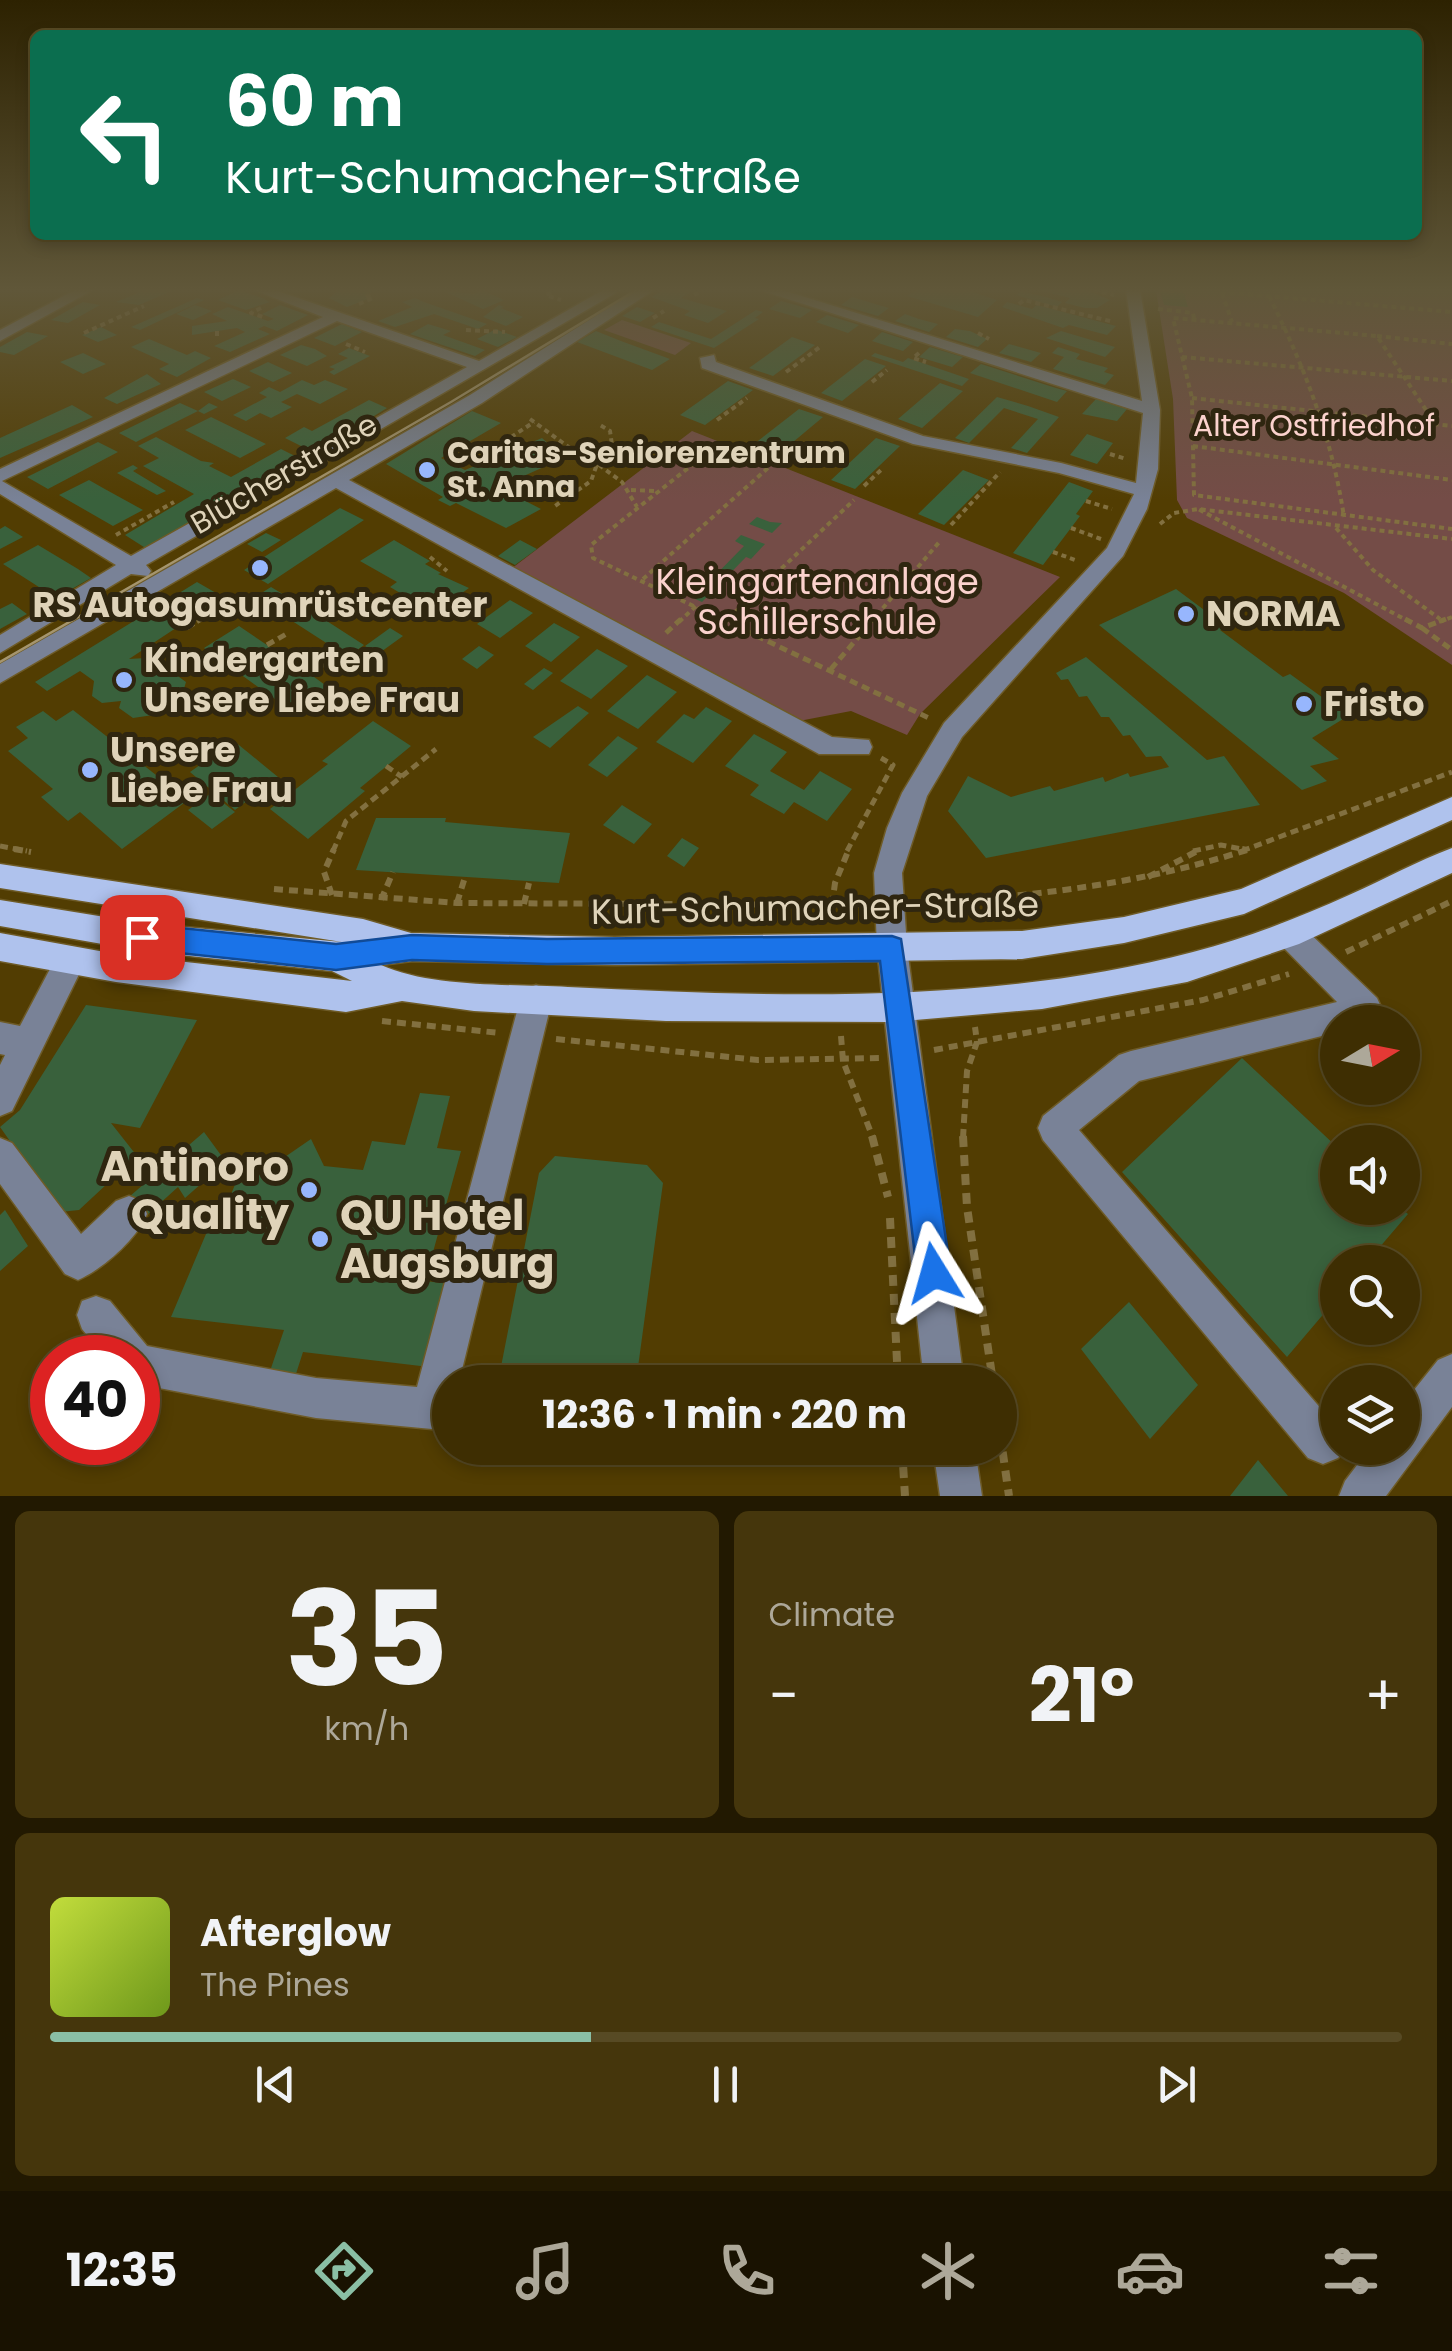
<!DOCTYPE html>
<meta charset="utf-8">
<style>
body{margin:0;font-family:Poppins,sans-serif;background:#45360c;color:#f1f3f6;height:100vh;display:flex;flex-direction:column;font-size:38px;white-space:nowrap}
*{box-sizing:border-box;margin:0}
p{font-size:32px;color:#ada899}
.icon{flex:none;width:55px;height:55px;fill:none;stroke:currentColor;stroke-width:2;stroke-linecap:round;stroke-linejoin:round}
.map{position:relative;height:1496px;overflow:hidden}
.drawer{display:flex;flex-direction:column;gap:15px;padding:15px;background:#221901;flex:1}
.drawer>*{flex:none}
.top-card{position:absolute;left:30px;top:30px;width:1392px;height:210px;border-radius:15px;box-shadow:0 5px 15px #0003,0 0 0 2px #574a24;background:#0b6e4f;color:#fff;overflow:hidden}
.needle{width:65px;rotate:80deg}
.fabs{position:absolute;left:1320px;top:1005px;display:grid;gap:20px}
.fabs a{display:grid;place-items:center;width:100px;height:100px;border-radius:50%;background:#3e2e02;box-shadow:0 5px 15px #0003,0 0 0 2px #574a24;font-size:50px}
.speed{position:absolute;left:30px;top:1335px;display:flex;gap:20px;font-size:50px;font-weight:700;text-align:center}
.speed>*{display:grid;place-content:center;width:130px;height:130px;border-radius:50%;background:#3e2e02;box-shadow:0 5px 15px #0003,0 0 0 2px #574a24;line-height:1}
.speed .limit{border:15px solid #d22;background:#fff;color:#111}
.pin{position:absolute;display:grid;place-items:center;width:85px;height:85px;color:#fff;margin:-42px;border-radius:20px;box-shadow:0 5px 15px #0006}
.me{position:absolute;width:110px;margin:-55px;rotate:352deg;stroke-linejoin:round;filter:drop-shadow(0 0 8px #0008)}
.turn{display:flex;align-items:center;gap:35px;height:210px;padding:0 30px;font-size:45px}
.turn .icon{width:130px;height:130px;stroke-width:2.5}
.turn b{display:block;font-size:70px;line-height:85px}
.big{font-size:75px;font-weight:700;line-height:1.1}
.drawer .widget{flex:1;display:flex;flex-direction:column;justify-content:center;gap:15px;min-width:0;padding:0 35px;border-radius:15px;background:#45360c}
.drawer .dial{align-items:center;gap:0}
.dial b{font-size:130px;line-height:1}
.song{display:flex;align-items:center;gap:30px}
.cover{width:120px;height:120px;border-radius:15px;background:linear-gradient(135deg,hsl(70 70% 55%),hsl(80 70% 35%))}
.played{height:10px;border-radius:5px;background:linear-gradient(90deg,#8abfa5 40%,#574a24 40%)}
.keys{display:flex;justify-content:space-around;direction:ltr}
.heat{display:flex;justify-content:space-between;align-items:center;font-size:55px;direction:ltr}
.drawer .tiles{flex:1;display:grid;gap:15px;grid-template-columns:1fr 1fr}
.widget:last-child{grid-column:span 2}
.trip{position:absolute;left:432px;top:1365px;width:585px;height:100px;border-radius:50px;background:#3e2e02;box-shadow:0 5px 15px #0003,0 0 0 2px #574a24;font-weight:700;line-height:100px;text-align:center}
.tab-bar{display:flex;height:160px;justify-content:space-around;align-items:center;background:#191201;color:#ada899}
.tab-bar .icon{width:70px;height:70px}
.tab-bar .active{color:#8abfa5}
.tab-bar b{font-size:45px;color:#f1f3f6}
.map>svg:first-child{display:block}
.green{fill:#744c47}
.building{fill:#39613c}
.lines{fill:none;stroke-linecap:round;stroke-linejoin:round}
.minor-casing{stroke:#6e5b27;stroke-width:3}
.major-casing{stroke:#6e5b27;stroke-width:3}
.path-far3{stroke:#827040;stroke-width:4;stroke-dasharray:5 4;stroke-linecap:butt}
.path-far2{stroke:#827040;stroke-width:5;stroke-dasharray:8 5;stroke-linecap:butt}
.path-far1{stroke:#827040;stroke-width:6;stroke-dasharray:9 6;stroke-linecap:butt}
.path{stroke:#827040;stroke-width:8;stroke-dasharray:11 8;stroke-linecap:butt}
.minor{fill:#798297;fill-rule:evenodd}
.major{fill:#afc2ed;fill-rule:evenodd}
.tram{stroke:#a5956e;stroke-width:2.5}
.route{fill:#1a73e8;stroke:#114b97;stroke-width:2.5}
.poi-dot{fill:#97b6fd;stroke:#2f2610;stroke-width:4}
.labels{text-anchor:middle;stroke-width:10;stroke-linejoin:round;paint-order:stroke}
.far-park-label{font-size:30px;fill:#fbd2cd;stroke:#2f2610}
.far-poi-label{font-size:30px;font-weight:bold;fill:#dfd3b9;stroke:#2f2610;text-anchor:start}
.far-street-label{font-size:30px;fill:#dfd3b9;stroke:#2f2610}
.park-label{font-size:35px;fill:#fbd2cd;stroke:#2f2610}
.poi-label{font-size:35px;font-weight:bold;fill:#dfd3b9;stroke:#2f2610;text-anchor:start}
.street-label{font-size:35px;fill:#dfd3b9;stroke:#2f2610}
.near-poi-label{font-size:42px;font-weight:bold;fill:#dfd3b9;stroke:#2f2610;text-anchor:end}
</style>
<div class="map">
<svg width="1452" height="1496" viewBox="0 0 1452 1496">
<rect width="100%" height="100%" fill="#523d02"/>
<!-- green -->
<path class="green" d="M1156 290H1452V665L1344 593 1187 518 1177 500 1173 399Z
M622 320 691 343 675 355 604 330Z
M692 431 1060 577 920 714 907 735 851 711 799 721 511 569Z"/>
<!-- building -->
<path class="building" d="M132 290H174L139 305 116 302 138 293Z
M239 290 262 298 270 302 246 310 218 300Z
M339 290H378L365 295 370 298 347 307 329 298Z
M441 290 473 294 482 290 504 300 483 309Z
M663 290H694L681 298 727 311 708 323 684 315 690 311 651 297Z
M916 290H967L997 300 978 317 907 296Z
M1039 290H1087L1110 300 1097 308H1085L1065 303 1070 298Z
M1021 291 1046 297 1062 302 1057 307 1016 295Z
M1160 291 1184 293 1188 307 1164 305Z
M852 297 872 303 889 308 878 316 841 305Z
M197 298 204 300 140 330 131 327Z
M415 298 424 302 487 324 478 329 434 314 395 327 378 321 412 307 402 302Z
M781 301 796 305 812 310 800 318 769 309Z
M83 302 100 305 68 323 51 320Z
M1007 302 1032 309 1037 305 1116 326 1107 335 1069 325 1063 328 1002 307Z
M195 305 212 311 193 320 176 314Z
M280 305 308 315 277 331 264 326 258 329 270 334 230 352 214 346 245 332 237 328 192 335V326L227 321 212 314 228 307 268 321 274 319 262 314Z
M499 305 504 307 501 308 523 317 506 326 483 317Z
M637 307 655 313 640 322 622 316Z
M756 310 763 312 755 318 759 319 714 348 651 327 659 322 711 339Z
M905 314 919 319 938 324 929 332 895 321Z
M827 315 859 325 848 333 816 322Z
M342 324 362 332 335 346 314 338Z
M428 324 451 331 443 335 485 350 475 356 410 334Z
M101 327 117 335 98 342 82 335Z
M496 329 500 331 517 337 498 347 477 339Z
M955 329 970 331 987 339 978 347 946 337Z
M596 331 621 341 670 359 652 370 577 342Z
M1061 331 1115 347 1105 357 1046 338Z
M27 332 48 336 14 355 0 352V347Z
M882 332 913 342 903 351 872 341Z
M792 337 815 345 773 376 749 368Z
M149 339 187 355 195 351 211 358 177 377 159 369 169 364 131 347Z
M1009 344 1041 353 1031 362 999 353Z
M301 345 315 349 327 356 307 366 280 355Z
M930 347 963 357 952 367 919 357Z
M1058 347 1080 354 1076 359 1108 368 1104 372 1114 375 1105 385 1053 369 1064 357 1052 353Z
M349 348 370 356 334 375 329 372 335 369 329 367 348 358 338 354Z
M83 353 106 364 83 374 60 362Z
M875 353 903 362 908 358 969 379 962 386 871 356Z
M865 359 886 366 842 401 821 393Z
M268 362 292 373 273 382 249 371Z
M981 364 1056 388 1067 391 1057 402 970 373Z
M147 374 161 384 117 404 104 398Z
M233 379 251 387 222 401 204 392Z
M302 380 314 385 325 380 348 389 320 404 297 394 281 402 292 407 271 418 260 413 246 421 233 415 267 397 259 393 269 387 280 392Z
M728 381 753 390 705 425 680 415Z
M940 383 963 391 922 428 898 419Z
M997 397 1028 406 1059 417 1027 453 1011 448 1038 419 1004 408 969 443 955 438Z
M1096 399 1111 404 1127 409 1117 421 1082 414Z
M369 400 387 408 348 432H339L329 438 336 440 323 448 307 449 285 438 304 427 312 431Z
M180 403 198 411 209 403 218 407 204 414 198 411 136 442 119 433Z
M72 405 93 417 0 458V438Z
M799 409 823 417 774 458 749 448Z
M472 411 501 423 441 458 465 470 542 438 564 458 506 484 504 490 541 509 506 528 456 503 450 506 438 500 443 497 386 464Z
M211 417 266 444 240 458 185 430Z
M1087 434 1113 443 1097 464 1070 455Z
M156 437 201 461 214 463 209 466 231 477 281 449 303 460 147 549 125 535 194 494 143 466 159 458 138 446Z
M876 438 900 446 855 489 831 480Z
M98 442 118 452 48 489 27 477Z
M133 465 138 468 133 471 166 491 157 495 117 473Z
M963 470 989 480 944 525 918 514Z
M89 480 103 488 143 510 113 526 59 495Z
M1069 482 1093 491 1076 514 1080 516 1043 565 1013 553Z
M340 508 364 520 268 584 244 570Z
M757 517 770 522 782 523 772 533 749 524Z
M5 526 23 537 0 549V529Z
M266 533 281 540 262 552 247 544Z
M741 535 765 544 751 559 746 557 702 602 693 598 744 546 735 541Z
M394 540 430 561 425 564 441 573 438 574 469 588 434 613 390 587 397 582 360 561Z
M520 540 537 549 515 565 498 556Z
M38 545 78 569 91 578 56 598 3 564Z
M197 582 223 597 129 659 145 658 159 673 171 671 186 682 181 699 160 714 133 718 119 708 121 701 102 703 92 696 94 681 80 671 47 691 35 682Z
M271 587 316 614 364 645 348 657 255 597Z
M1176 589 1227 627 1220 630 1283 677 1290 674 1348 716 1312 738 1339 759 1310 766 1327 781 1302 790 1099 625Z
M476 593 491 601 473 614 459 606Z
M510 600 533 613 500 638 477 624Z
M12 603 27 614 0 629V609Z
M554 623 580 637 551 662 525 646Z
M239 626 310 674 332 690 297 715 204 648Z
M390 628 403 636 378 654 365 646Z
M479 646 494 655 477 669 462 659Z
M597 649 628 666 591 699 560 681Z
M1086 657 1207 760 1224 756 1260 805 986 858 948 811 968 776 1011 797 1050 786 1054 791 1103 777 1105 782 1128 773 1130 777 1169 767 1161 756 1146 757 1130 735 1123 736 1109 717H1101L1087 696 1079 697 1068 679 1061 680 1056 673Z
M544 668 553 673 533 690 524 684Z
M647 675 677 692 638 729 607 711Z
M578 706 589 713 550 748 533 737Z
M706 707 732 721 693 763 656 742 684 714 694 719Z
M73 710 188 800 122 849 80 812 68 821 41 797 53 789 8 751 28 738 16 727 43 711 56 721Z
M373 721 411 746 360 788 365 791 308 839 270 809 328 764 322 761Z
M754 734 787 752 770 771 804 790 820 771 852 789 827 821 794 802 784 814 750 795 759 785 725 766Z
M618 736 638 748 607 777 588 765Z
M234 741 278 777 235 810 190 772Z
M211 793 235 812 212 829 188 810Z
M622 805 652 824 634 844 603 825Z
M376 818H446L445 822 570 833 559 883 356 870Z
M682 838 699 848 684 867 667 856Z
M86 1005 197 1020 140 1128 111 1123 137 1156 79 1210 60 1212 0 1127 20 1110Z
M1242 1058 1338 1148V1208H1401L1408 1214 1367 1262H1338V1297L1287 1357 1122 1172Z
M420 1093 450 1096 437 1148 461 1151 425 1281 450 1284 429 1367 303 1352 294 1380 268 1377 284 1330 171 1317 222 1196 230 1197 236 1182 247 1183 311 1139 324 1166 363 1170 372 1141 405 1145Z
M204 1132 226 1162 185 1198 178 1187 136 1225 122 1203Z
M555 1156 647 1165 663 1183 636 1382H498L539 1173Z
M5 1210 28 1246 0 1271V1215Z
M1129 1302 1198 1385 1150 1439 1081 1349Z
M1258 1460 1288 1496H1230Z"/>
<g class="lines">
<defs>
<path id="minor" d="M75 290H93L0 341V330Z
M254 290H275L479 361 603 290H621L146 565 151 571 148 576 131 574 0 653V635L116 565 0 494V469L323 317ZM337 321 467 367 131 556 2 481Z
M637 290H654L482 403 349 480 832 737 869 740 872 747 869 754H819L336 488 0 683V664L470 395Z
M760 290H782L1142 401 1126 290H1140L1160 410 1158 469 1147 509 1123 556 962 737 927 796 902 873 907 948 964 1382H924L877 948 874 873 887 828 902 793 944 723 1107 548 1134 494 1059 473 913 444 702 368 700 358 714 355 716 362 923 436 1061 463 1136 483 1143 413Z
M1290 921 1300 924 1377 998 1382 1009 1377 1020 1338 1022V1032L1139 1081 1079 1130 1323 1411 1338 1405V1448H1346L1338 1458 1323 1464 1308 1458 1043 1140 1038 1128 1043 1116 1119 1055 1131 1051 1337 1002 1280 944 1275 934 1280 924Z
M71 946 82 950 86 960 12 1111 0 1116V1065L5 1055 0 1054V1022L20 1026 60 950Z
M536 985 547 989 552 1000 459 1382H450L446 1423 432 1429 316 1418 138 1384V1358H106L82 1329 77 1315 82 1301 96 1296 110 1301 147 1346 316 1378 417 1387 520 1000 525 989Z
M0 1138 12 1143 81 1234 116 1201 129 1196 142 1201 147 1214C137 1239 103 1269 78 1280L65 1274 0 1184Z
M1452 1354V1407L1386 1496H1339L1345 1481 1370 1448H1402V1405L1438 1360Z
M933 1448H975L982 1496H940Z"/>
<path id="major" d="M1452 797V820L1244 914 1124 943 1022 959 615 965 412 961 381 965C432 988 513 984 568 987 774 997 992 1005 1193 952 1247 938 1298 918 1349 895 1383 880 1417 861 1452 848V873L1299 944 1187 982 1042 1009 892 1022 666 1021 474 1011 402 1001 346 1012 116 982 0 961V933L116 954 352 981 332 971 142 951 0 926V900L142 923 342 942 0 888V864L363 919 411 933 615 937 1022 931 1124 917 1241 889Z"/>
</defs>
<!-- minor casing -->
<use href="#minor" class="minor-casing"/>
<!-- major casing -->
<use href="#major" class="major-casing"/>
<!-- path-far3 -->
<path class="path-far3" d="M1093 290 1114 295
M1161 290 1174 291
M551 292 546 295 561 300
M1221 292 1452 312
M1222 293 1232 322
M694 295 703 290
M1269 296C1305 368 1332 438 1344 517
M359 304 373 298 366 295
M1019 304 1024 300 1114 322
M261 308 251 313 266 318
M1158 309 1193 313 1194 319
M653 318 664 311
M466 330 505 332
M217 331V339
M84 333 144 306
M978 333 989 339
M1377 336 1452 344
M346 344 365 352
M919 353 913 358 926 362
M1182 357 1452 381
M786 372 820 347
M872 382 887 370
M1192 398 1452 426
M530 419 596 467 591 481 555 506
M717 420 747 398
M1436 425 1377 336 1173 318 1192 398 1194 495 1452 529
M716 446 591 545 593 558 727 622
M1193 446 1452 480
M1110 454 1126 459
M780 456 799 442
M481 457 534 422
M599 465 622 482 637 507
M598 466 612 445 610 431 600 425
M864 486 881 470
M631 490 655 491
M1086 501 1112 509
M1160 524 1174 513 1198 509
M951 525 1000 472
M1071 528 1101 539
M1336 528 1373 570 1440 619
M116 535 174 502
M1053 552 1078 561
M430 557 447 571
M643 579 768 468
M729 618 854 500
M197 622 236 597
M679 622 697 605
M871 622 941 540
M1410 622 1198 509 1452 539
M1439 622 1452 617"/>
<!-- path-far2 -->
<path class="path-far2" d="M721 619 931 719
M1405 619 1422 628 1446 619
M187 628 201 619
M1422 628 1452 650
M666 633 681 619
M267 645 288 633
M831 669 874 619
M310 674 330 660
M386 766 402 777
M0 846 27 851
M333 851 346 821 436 749
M847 851 893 765 881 758
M1193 851 1221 845 1247 850
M1242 851 1452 772"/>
<!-- path-far1 -->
<path class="path-far1" d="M14 849 31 852
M1242 849 1247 850
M1148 877 1201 849
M274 889 457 903 863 905
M332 895 324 872 334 849
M381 900 393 872
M457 903 465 877
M913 903C1029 897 1139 885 1250 849
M524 904 529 883
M830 920 835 883 849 849
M1346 952 1452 901
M382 1021 500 1033
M841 1036 843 1061 873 1138
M556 1039 758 1060 879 1058
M934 1050 1203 1000 1289 974
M963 1138 967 1071 977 1042 975 1027"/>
<!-- path -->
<path class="path" d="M872 1136 888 1197
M963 1136 967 1207 993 1382
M890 1218 898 1382
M1000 1433 1009 1496
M902 1448 905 1496"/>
<!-- minor -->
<use href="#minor" class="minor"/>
<!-- major -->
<use href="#major" class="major"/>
<!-- tram -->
<path class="tram" d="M0 662 451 402 636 290"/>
</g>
<!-- sky -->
<linearGradient id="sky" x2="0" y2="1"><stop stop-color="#2d2201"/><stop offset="0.58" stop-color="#605739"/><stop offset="1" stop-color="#605739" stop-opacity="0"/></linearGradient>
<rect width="1452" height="500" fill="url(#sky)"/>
<!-- route -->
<path class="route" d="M142 924 336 944 412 935 547 939 892 936 901 939 951 1273 946 1285 934 1290 922 1285 917 1273 880 961 547 964 412 960 336 970 142 949 132 945 128 937 132 928Z"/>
<!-- markers -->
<g class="poi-dot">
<circle cx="427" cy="470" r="10"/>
<circle cx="260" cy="568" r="10"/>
<circle cx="1186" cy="614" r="10"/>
<circle cx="124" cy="680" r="10"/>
<circle cx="1304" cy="704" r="10"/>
<circle cx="90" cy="770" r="10"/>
<circle cx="309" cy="1190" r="10"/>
<circle cx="320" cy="1239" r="10"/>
</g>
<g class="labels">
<!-- far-park labels -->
<g class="far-park-label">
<text x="1314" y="436">Alter Ostfriedhof</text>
</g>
<!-- far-poi labels -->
<g class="far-poi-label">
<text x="447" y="463">Caritas-Seniorenzentrum<tspan x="447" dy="34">St. Anna</tspan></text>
</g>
<!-- far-street labels -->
<g class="far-street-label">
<text transform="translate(284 474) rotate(-30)" y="10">Blücherstraße</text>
</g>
<!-- park labels -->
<g class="park-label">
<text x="817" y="594">Kleingartenanlage<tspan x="817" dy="40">Schillerschule</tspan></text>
</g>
<!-- poi labels -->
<g class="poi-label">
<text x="260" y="617" text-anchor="middle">RS Autogasumrüstcenter</text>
<text x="1206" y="626">NORMA</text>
<text x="144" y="672">Kindergarten<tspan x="144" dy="40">Unsere Liebe Frau</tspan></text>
<text x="1324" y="716">Fristo</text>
<text x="110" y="762">Unsere<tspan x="110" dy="40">Liebe Frau</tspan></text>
</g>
<!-- street labels -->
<g class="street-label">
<text transform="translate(815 908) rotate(-1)" y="12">Kurt-Schumacher-Straße</text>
</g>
<!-- near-poi labels -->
<g class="near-poi-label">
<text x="289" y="1181">Antinoro<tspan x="289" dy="48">Quality</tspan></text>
<text x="340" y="1230" text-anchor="start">QU Hotel<tspan x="340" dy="48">Augsburg</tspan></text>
</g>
</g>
</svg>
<div class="fabs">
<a><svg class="needle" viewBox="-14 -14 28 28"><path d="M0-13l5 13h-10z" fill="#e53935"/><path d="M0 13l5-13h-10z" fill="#ada899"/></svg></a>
<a><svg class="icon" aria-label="sound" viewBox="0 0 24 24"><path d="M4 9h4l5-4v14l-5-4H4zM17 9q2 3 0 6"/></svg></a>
<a><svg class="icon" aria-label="search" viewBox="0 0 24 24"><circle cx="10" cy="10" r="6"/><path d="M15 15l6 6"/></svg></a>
<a><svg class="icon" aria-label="layers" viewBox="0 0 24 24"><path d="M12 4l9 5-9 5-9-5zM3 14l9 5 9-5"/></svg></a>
</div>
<div class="speed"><div class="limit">40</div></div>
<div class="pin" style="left:142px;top:937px;background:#d93025"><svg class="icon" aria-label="arrive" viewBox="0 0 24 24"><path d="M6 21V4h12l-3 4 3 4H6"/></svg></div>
<svg class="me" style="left:934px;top:1273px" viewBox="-20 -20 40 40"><path d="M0-17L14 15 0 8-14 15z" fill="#1a73e8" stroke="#fff" stroke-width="4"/></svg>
<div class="trip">12:36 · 1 min · 220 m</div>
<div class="top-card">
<div class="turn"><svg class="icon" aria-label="left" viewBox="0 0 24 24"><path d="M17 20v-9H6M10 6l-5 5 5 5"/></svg><div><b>60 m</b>Kurt-Schumacher-Straße</div></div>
</div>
</div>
<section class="drawer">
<div class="tiles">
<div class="widget dial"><b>35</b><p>km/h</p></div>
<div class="widget"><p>Climate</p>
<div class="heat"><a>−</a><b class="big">21°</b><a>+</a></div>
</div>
<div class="widget">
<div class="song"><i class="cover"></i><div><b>Afterglow</b><p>The Pines</p></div></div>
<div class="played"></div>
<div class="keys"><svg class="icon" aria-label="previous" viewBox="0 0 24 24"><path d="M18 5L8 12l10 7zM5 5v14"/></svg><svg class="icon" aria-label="pause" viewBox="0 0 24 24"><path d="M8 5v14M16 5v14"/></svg><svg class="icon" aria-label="next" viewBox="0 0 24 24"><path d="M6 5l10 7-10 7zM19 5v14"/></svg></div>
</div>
</div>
</section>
<nav class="tab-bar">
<b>12:35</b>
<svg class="icon active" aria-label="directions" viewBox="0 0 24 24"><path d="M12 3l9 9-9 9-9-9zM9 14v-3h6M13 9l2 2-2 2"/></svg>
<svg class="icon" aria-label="music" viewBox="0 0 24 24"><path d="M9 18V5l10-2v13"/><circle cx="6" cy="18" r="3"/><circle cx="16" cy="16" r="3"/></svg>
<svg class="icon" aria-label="phone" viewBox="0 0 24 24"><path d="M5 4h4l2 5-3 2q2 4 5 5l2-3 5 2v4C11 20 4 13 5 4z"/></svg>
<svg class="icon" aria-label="climate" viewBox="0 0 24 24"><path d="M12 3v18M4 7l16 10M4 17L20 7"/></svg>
<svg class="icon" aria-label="car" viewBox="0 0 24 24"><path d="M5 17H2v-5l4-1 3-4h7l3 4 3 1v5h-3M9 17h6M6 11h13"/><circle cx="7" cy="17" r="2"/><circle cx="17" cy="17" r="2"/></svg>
<svg class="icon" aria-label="filters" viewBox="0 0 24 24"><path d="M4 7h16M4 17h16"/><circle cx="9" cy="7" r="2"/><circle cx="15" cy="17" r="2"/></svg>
</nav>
